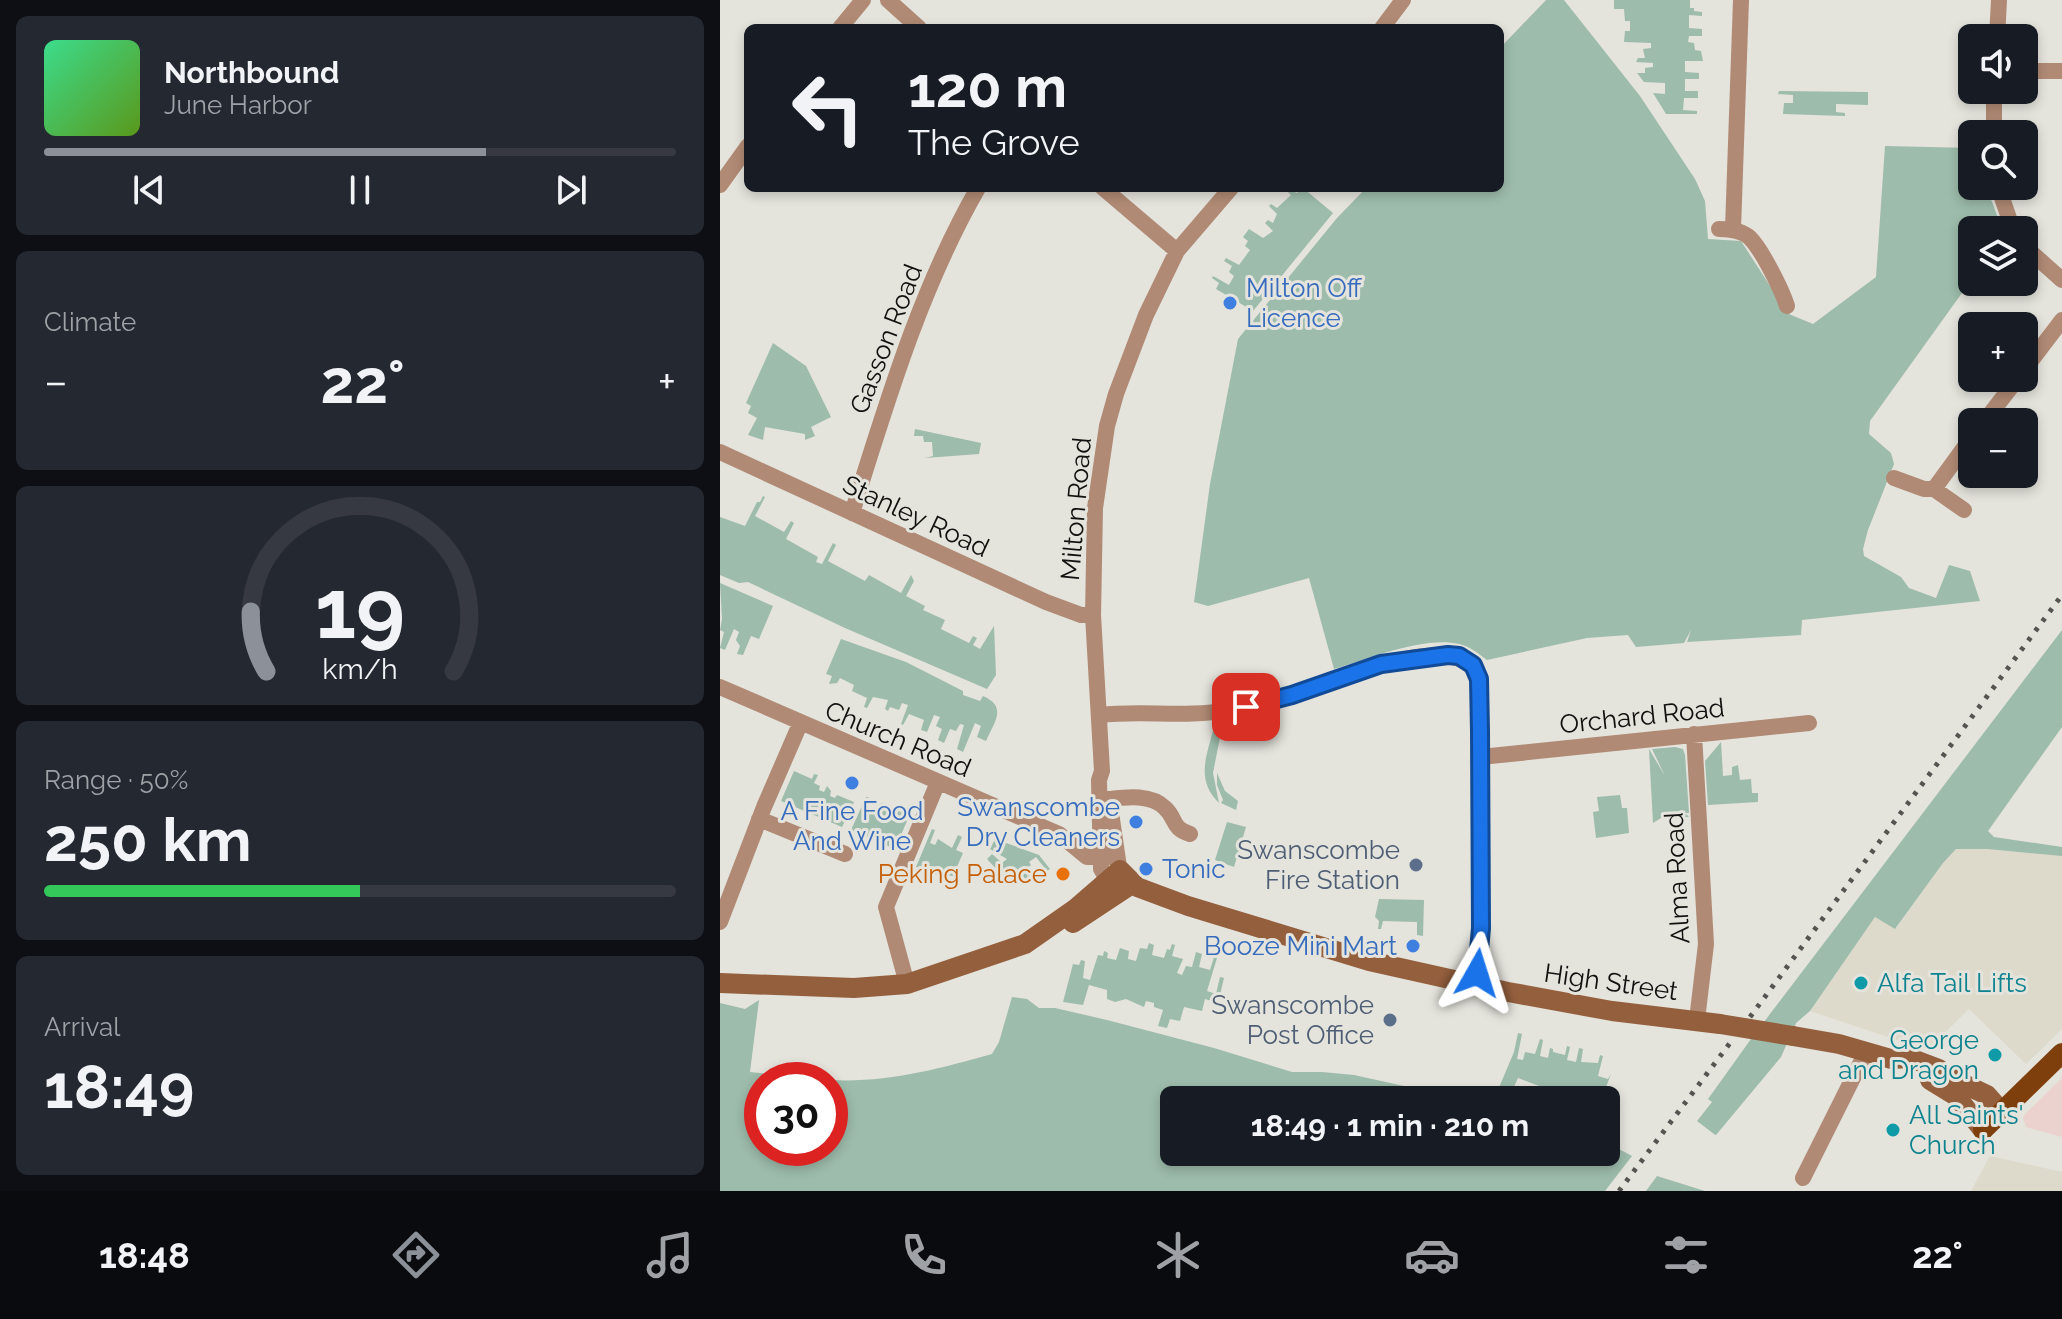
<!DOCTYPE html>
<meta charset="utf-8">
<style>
body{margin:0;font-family:Raleway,sans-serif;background:#242831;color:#f1f3f6;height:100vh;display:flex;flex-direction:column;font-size:30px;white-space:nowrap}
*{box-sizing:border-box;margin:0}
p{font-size:26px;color:#9ea1a6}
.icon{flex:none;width:44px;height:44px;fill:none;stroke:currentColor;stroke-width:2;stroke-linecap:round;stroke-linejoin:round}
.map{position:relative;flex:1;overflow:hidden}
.details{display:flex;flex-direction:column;gap:16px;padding:16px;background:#0d0f14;width:720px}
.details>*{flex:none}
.banner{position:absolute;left:24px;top:24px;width:760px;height:168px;border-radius:12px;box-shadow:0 4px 12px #0003;background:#171b24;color:#f1f3f6;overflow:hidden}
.buttons{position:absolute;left:1238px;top:24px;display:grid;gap:16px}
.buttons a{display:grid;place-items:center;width:80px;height:80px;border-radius:12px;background:#171b24;box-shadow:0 4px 12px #0003;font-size:40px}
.speed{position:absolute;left:24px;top:1062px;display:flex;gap:16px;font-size:40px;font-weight:700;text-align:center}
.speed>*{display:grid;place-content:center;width:104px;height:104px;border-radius:50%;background:#171b24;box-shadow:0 4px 12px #0003;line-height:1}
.speed .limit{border:12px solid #d22;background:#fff;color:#111}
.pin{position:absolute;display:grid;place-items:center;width:68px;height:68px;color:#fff;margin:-34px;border-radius:16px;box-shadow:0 4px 12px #0006}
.me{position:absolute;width:88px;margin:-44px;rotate:6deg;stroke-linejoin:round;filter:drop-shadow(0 0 6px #0008)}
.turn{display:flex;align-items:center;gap:28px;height:168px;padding:0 32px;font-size:36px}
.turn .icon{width:104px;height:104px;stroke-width:2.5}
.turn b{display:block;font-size:56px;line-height:68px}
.big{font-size:60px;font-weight:700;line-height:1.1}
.details .tile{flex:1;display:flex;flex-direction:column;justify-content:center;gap:12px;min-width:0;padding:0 28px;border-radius:12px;background:#242831}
.details .dial{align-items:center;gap:0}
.dial svg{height:208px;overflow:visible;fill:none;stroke:#363941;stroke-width:7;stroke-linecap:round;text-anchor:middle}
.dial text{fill:#f1f3f6;stroke:none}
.song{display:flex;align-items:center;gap:24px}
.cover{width:96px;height:96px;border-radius:12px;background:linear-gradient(135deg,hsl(150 70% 55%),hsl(90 70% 35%))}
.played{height:8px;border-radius:4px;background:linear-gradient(90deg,#8c9099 70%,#363941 70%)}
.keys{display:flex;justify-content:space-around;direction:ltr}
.heat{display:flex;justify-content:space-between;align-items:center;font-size:44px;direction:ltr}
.charge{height:12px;border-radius:6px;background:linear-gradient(90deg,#34c759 50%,#363941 0)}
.trip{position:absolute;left:440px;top:1086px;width:460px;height:80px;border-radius:12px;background:#171b24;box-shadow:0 4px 12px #0003;font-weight:700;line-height:80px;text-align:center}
.menu{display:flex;height:128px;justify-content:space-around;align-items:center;background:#090b0e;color:#9ea1a6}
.menu .icon{width:56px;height:56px}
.menu .active{color:#8c9099}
.menu b{font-size:36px;color:#f1f3f6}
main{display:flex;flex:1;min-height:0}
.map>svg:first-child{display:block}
.commercial{fill:#ecd2ce}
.built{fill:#ddd9cb}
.green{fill:#9dbcab}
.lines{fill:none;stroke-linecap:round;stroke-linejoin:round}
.minor{stroke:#b08a74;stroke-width:16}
.secondary{stroke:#945f3d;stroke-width:20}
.primary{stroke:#7f3f0c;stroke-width:20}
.rail{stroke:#555451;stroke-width:5;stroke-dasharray:4 8;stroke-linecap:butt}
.secondary-bridge{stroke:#945f3d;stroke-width:20}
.route-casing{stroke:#114b97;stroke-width:20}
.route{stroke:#1a73e8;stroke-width:14}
.shop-dot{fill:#3f7fe0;stroke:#e4e3dc;stroke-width:3}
.service-dot{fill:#5c6f8a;stroke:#e4e3dc;stroke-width:3}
.food-dot{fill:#e8710a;stroke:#e4e3dc;stroke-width:3}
.culture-dot{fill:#0f9aa8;stroke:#e4e3dc;stroke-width:3}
.labels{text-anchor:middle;stroke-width:6;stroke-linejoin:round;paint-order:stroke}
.shop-label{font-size:26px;fill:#366cbe;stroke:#e4e3dc;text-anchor:start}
.street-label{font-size:26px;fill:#11110f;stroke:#e4e3dc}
.service-label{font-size:26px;fill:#4e5e75;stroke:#e4e3dc;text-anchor:end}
.food-label{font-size:26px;fill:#c56008;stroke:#e4e3dc;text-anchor:end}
.culture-label{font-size:26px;fill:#0d838f;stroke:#e4e3dc;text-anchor:start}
</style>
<main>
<section class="details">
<div class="tile">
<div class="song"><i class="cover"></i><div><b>Northbound</b><p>June Harbor</p></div></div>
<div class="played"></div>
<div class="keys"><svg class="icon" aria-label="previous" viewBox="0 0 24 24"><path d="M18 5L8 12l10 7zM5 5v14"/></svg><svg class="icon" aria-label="pause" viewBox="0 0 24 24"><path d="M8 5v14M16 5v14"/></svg><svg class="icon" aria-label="next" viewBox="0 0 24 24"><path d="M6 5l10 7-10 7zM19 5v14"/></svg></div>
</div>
<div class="tile"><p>Climate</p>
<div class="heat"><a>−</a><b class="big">22°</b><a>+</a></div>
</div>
<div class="tile dial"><svg viewBox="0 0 100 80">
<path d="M14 69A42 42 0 1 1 86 69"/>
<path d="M14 69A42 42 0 0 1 8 46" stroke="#8c9099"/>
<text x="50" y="56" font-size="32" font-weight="700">19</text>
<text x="50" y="72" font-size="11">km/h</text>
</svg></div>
<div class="tile"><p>Range · 50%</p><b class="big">250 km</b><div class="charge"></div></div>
<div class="tile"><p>Arrival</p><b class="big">18:49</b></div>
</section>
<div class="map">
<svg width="1342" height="1191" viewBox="0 0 1342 1191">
<rect width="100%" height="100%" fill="#e4e3dc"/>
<!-- commercial -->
<path class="commercial" d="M1342 1078V1137L1306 1127 1303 1118 1305 1114Z"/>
<!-- built -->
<path class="built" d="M1245 847 1342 856V1029L1306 1064 1249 1009 1207 1050 1090 1011 1155 917 1176 929 1223 863 1236 849Z
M1270 1156 1342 1172V1191H1251Z"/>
<!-- green -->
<path class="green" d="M826 0H844L920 96 975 179 985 201 988 239 1021 241 1063 306 1064 312 1093 324 1156 277 1165 146 1252 148V186H1266L1278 218 1276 230H1252V279L1150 421 1149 434 1171 453 1174 464 1148 530 1143 549 1144 556 1181 577 1189 588 1216 598 1229 565 1250 571 1260 601 1082 620 1081 635 967 642 971 630 964 643 916 647 908 635 867 638 767 660C759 654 749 646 739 644 703 636 649 659 614 669L589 578 488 606 474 602 490 484 518 339 617 218 646 188H780V48Z
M894 0H970V8H974V11L982 12V16L969 15V28L982 29V36H969L968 42 974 43 975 50 981 51 983 61H965V72L979 73V79H965V91H978V98H964L963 110 977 111V114H946L933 93 945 94V83L924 82 917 73H925V68L933 67V63L916 62 918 58H925L923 49 931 48V43L904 42 905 31H910V21H905L904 9H894Z
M1059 91 1148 92V105L1116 104V112L1125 113V116L1063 114 1064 103H1073V95L1058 94Z
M564 188 577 193 583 188 613 213 533 311 496 289 499 283 492 278 493 276 509 285 514 276 509 272 512 266 504 261 506 258 519 265 530 250 525 246 528 241 523 237 529 229 543 238 553 231 545 223 548 220 553 223 557 214 549 206 551 204 557 208 571 195Z
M53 343 86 366 111 417 91 427 95 436 85 440V434L45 427 43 440 28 435 37 418 28 413 31 406 26 403Z
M195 429 261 443 259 454 205 458 213 456 212 442H204L203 436H194Z
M43 496 45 497 35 516 64 532 71 521 74 523 66 539 98 557 96 562 102 564 113 543 116 545 108 561 145 581 149 575 181 593 191 575 194 581 186 596 205 606 203 610 225 620 221 629 249 643 253 636 257 638 253 645 260 649 274 626 276 675 267 689 125 628 28 582 19 583 0 575V517L25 526 37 502H40Z
M0 583 53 606 39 639 31 636 23 655 17 654 20 646 16 640 19 632 14 629 5 650 0 648 4 632 0 630 2 619Z
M1342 630V727L1268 831 1274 837 1342 847V856L1267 849H1236L1223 863 1175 929 1155 917 1090 1011 1076 1023 1061 1057 996 1135 994 1134 977 1121 992 1102 988 1099 1031 1039Z
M121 639 186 662 243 691V695L260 701 263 696C288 707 274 722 266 741L257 737 261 726 255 723 243 752 237 749 244 725 240 724 236 731 230 729 224 743 218 740 222 729 216 726 220 717 214 715 207 732 201 730 204 720 189 714 183 725 181 724 188 705 182 703 179 710 170 707 168 711 165 709 168 700 153 697 147 708 144 707 147 698 132 691 134 685 120 678 117 683 109 684 112 676 106 674Z
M494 727H502L493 773 499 803C475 780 487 755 494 727Z
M1001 742 1003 776 1012 775V767L1018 765 1020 780 1031 779 1032 793H1038V802L988 805 985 761Z
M955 747 963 749 965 755 969 813H965L969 817 941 818 933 823 929 749 945 776 932 749Z
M74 771 92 779 94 774 98 775 94 783 100 786 99 790 104 792 107 786 111 791 110 796 115 798 117 795 134 802 122 827 61 801Z
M497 773 505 791 518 801 516 810 501 803 503 800 497 785Z
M900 795 902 808H907L909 833 876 838 873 812 879 811 877 797Z
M146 797 150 798 146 807 157 812 161 803 167 805 166 810 171 813 169 819 174 821 178 811 184 813 182 819 187 821 175 849 131 830Z
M507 822 526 827 514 867 495 860Z
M212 829 215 830 210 843 215 845 218 839 232 848 238 835 242 837 236 850 243 853 233 876 213 874 196 867Z
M275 839 319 855 330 869 327 871 316 857 309 862 311 865 307 868 313 877 307 881 298 870 293 875 296 879 290 884 267 859 272 854 282 863 287 859 270 849Z
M659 899 704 900 703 936 697 935V922L663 921 661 929H658L659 921 655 917Z
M429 943 434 945 432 955 444 958 447 949 450 950 452 944 455 945 452 956 463 959 457 973 462 975 466 966 472 967 476 952 482 954 479 967 490 970 494 957 497 958 487 991 496 994 500 977 504 978 498 1003 485 999 482 1011 464 1007 460 1021 450 1019 447 1028 438 1026 443 1010 434 1007V1003L426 1001 424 1007 406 999 395 1002 387 999V990L369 985 363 1005 343 1002 353 964 359 965 361 960 365 961 363 978 370 980 378 955 383 956 384 951 388 953 387 958 396 960 400 948 409 951 408 959 416 961 420 948 427 949Z
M292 997 307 999 319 1008H335L387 1020 494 1048 572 1072H602L634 1075 747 1100H454V1152H886V1142L912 1156 885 1191H0V1003L25 1009 39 1000 30 1072 107 1080H42V1148H110V1080C166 1083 219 1069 272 1054L279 1042Z
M798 1033 802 1034 797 1059 803 1060 805 1052 815 1054 820 1039 823 1040 820 1056 828 1058 830 1048 833 1049V1052L845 1055 847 1046 850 1047 847 1060 856 1062 859 1048 863 1049 861 1062 878 1063 880 1055 883 1056 878 1076 888 1079 891 1074 881 1100 870 1097 868 1100H842L843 1095 798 1078 788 1100 775 1097 794 1052Z
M937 1176 985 1191H926Z"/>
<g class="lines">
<!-- minor -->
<path class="minor" d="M168 0 199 28
M120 28 143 0
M662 28 683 0
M1277 38 1279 0
M1304 71H1342
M1274 90V134
M0 185 28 146
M1278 186 1293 230
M383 188 457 251
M999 229C1009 229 1022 230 1030 238 1042 250 1062 290 1067 306
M1013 229 1021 0
M1304 246 1342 280
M1304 370 1342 320
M1264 422 1298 378
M0 452 326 602 361 615H373
M1174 478 1204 489H1214L1244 510
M1214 489 1252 437
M132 513C167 402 200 289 258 188
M0 687 339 834 367 857H396
M380 715C422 710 466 718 508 710 530 707 552 702 573 695 609 683 750 620 759 683L761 928 760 954 755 984
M974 734 986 944 977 1020
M761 757 1089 723
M389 799 399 867
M389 799C407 797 431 794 445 808 457 819 451 828 470 834
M39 819 125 854
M387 879 381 869 379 780 382 771 373 615 375 508 387 426 396 394 426 315 457 251 511 188
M0 922 44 807 80 724
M187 984 166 907 218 782
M1083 1178 1146 1052"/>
<!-- secondary -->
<path class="secondary" d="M353 923 412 884
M0 983 134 988 187 984 305 944 355 909 400 870 417 887 468 906 649 961 788 992 892 1011 1000 1024
M1073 1036 1119 1044 1171 1059 1190 1058 1219 1069 1225 1075 1267 1095 1282 1112
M1210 1080 1236 1096 1263 1130"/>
<!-- primary -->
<path class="primary" d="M1263 1130 1342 1053"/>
<!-- rail -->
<path class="rail" d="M1030 1017 1342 595
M899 1191 1013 1039"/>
<!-- secondary-bridge -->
<path class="secondary-bridge" d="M1000 1024 1073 1036"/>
</g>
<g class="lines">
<defs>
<path id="route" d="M526 707 572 695 661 664 728 655 739 656 753 665 759 679 760 731 761 928 757 973"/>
</defs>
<!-- route casing -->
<use href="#route" class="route-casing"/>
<!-- route -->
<use href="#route" class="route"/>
</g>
<!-- markers -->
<g class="shop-dot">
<circle cx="510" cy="303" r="8"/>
<circle cx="132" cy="783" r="8"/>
<circle cx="416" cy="822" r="8"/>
<circle cx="426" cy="869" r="8"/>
<circle cx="693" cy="946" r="8"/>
</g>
<g class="service-dot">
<circle cx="696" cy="865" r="8"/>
<circle cx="670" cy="1020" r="8"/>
</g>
<circle class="food-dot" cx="343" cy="874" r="8"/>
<g class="culture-dot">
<circle cx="1141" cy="983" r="8"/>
<circle cx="1275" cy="1055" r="8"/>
<circle cx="1173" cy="1130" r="8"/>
</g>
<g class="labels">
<!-- shop labels -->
<g class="shop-label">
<text x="526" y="297">Milton Off<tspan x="526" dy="30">Licence</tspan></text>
<text x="400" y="816" text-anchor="end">Swanscombe<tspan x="400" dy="30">Dry Cleaners</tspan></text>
<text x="132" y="820" text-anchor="middle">A Fine Food<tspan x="132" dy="30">And Wine</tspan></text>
<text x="442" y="878">Tonic</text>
<text x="677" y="955" text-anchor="end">Booze Mini Mart</text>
</g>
<!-- street labels -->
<g class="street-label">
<text transform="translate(166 339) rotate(-69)" y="9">Gasson Road</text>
<text transform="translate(356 509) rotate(-85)" y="9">Milton Road</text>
<text transform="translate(196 516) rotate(25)" y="9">Stanley Road</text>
<text transform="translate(922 716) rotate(-6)" y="9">Orchard Road</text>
<text transform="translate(178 739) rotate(23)" y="9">Church Road</text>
<text transform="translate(957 878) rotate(-93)" y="9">Alma Road</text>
<text transform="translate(891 982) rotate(8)" y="9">High Street</text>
</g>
<!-- service labels -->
<g class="service-label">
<text x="680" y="859">Swanscombe<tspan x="680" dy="30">Fire Station</tspan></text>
<text x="654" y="1014">Swanscombe<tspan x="654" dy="30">Post Office</tspan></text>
</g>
<!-- food labels -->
<g class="food-label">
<text x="327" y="883">Peking Palace</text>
</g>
<!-- culture labels -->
<g class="culture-label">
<text x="1157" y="992">Alfa Tail Lifts</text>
<text x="1259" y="1049" text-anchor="end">George<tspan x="1259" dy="30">and Dragon</tspan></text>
<text x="1189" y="1124">All Saints'<tspan x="1189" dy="30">Church</tspan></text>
</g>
</g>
</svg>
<div class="buttons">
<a><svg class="icon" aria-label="sound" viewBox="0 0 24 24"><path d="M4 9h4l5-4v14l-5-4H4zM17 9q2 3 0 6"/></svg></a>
<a><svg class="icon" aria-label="search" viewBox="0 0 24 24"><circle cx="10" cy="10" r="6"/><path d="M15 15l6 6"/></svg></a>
<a><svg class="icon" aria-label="layers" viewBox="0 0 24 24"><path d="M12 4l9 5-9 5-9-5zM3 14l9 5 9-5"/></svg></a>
<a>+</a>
<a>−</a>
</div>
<div class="speed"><div class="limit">30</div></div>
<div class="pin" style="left:526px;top:707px;background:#d93025"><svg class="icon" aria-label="arrive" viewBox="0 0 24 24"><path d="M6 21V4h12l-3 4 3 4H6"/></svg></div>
<svg class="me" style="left:757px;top:973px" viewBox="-20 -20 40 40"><path d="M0-17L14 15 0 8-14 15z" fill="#1a73e8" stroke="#fff" stroke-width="4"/></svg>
<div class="trip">18:49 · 1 min · 210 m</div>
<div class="banner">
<div class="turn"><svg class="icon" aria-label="left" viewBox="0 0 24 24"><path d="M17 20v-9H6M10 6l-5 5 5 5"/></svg><div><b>120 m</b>The Grove</div></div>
</div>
</div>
</main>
<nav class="menu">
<b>18:48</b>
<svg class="icon active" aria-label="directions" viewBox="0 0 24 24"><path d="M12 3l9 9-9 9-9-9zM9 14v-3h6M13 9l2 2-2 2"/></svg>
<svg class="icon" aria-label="music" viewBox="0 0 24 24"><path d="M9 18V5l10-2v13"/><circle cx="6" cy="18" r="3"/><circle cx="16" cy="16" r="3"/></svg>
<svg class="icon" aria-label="phone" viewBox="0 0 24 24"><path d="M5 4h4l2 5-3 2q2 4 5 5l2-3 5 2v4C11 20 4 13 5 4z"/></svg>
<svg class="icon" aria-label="climate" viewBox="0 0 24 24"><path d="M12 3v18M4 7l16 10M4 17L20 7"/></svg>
<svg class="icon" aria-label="car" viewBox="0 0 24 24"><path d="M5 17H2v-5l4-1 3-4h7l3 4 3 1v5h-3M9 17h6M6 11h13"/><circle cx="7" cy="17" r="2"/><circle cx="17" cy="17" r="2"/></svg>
<svg class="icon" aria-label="filters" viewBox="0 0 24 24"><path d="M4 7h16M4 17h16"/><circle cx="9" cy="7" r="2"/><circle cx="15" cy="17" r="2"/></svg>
<b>22°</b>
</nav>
